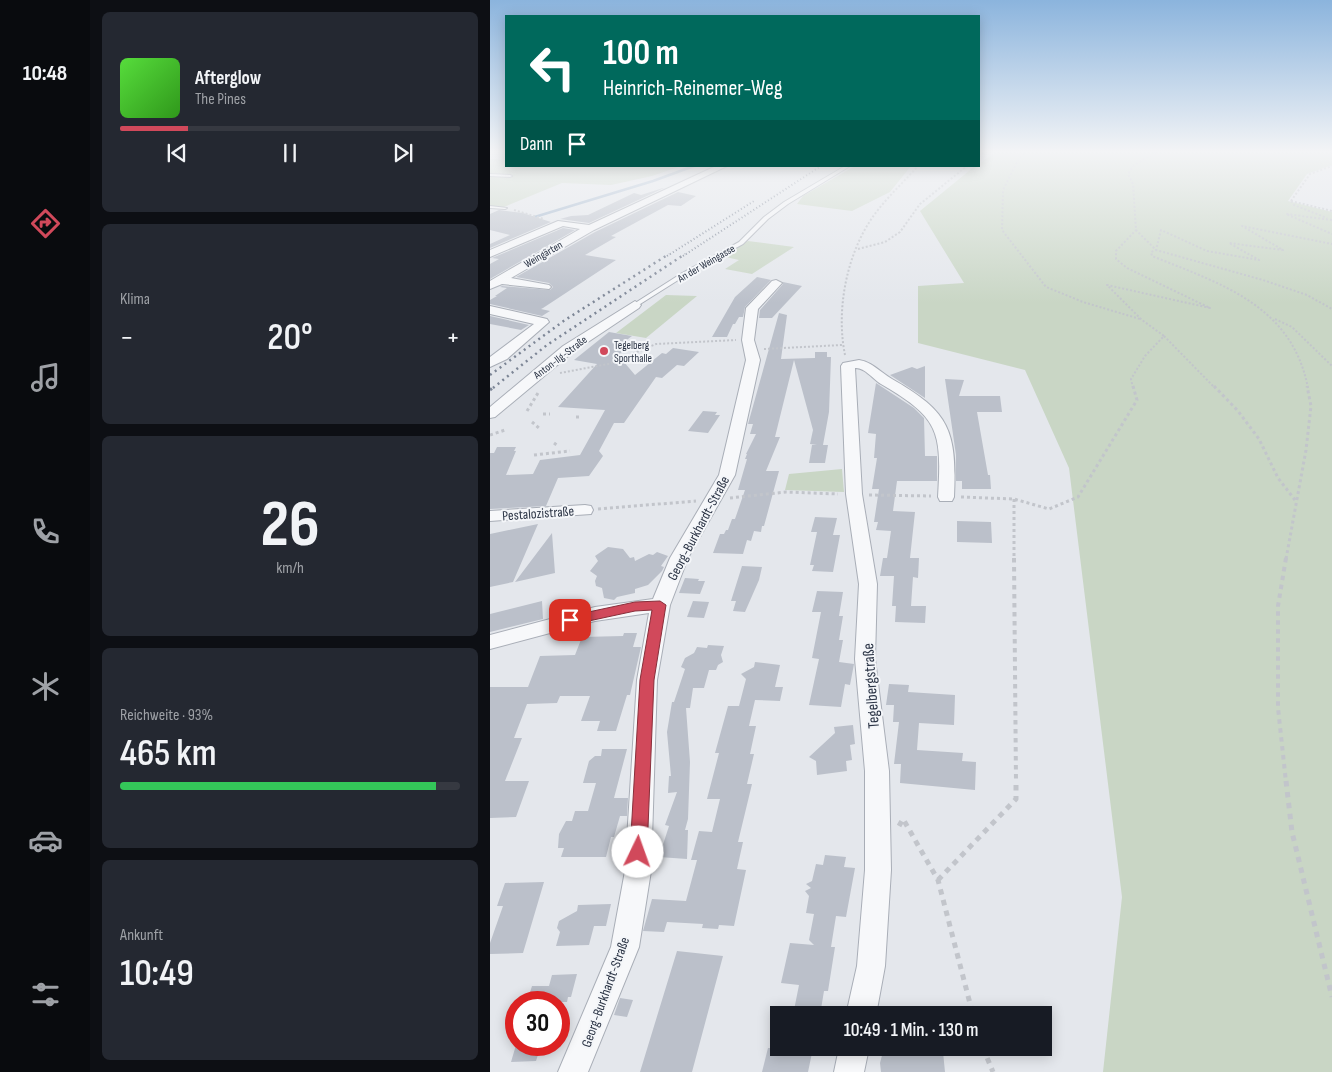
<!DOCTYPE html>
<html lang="de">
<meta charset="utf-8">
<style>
body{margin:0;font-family:"Sofia Sans Condensed",sans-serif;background:#242831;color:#f1f3f6;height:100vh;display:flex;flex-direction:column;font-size:19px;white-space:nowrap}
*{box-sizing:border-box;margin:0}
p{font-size:16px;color:#9ea1a6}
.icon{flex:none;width:28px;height:28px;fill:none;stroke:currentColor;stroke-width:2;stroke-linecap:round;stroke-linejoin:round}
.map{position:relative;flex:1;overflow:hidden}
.sheet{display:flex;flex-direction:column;gap:12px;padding:12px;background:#0d0f14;width:400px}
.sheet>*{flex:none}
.top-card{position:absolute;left:15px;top:15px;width:475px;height:152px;border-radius:0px;box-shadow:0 2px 12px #0003;background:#00695c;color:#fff;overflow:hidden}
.speed{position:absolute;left:15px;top:991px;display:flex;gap:10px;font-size:25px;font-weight:700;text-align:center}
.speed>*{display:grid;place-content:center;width:65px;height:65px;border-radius:50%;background:#171b24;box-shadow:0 2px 12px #0003;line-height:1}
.speed .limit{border:8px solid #d22;background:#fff;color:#111}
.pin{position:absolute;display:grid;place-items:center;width:42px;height:42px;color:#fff;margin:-21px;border-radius:10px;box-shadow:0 2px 8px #0006}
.me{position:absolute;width:55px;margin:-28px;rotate:3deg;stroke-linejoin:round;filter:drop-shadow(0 0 4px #0008)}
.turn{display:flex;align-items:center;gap:18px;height:105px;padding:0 15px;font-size:22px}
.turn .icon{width:65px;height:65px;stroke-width:2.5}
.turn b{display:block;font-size:35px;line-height:42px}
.then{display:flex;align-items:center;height:48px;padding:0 15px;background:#0003;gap:10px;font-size:19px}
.big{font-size:38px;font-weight:600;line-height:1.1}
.sheet .card{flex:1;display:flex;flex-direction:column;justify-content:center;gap:8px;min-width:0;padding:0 18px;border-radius:8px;background:#242831}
.sheet .dial{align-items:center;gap:0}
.dial b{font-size:65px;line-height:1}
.song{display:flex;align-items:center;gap:15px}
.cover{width:60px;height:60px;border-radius:8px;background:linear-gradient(135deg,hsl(110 70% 55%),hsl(110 70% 35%))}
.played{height:5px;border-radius:2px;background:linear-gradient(90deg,#d1495b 20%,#363941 20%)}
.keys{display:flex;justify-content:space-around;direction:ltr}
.heat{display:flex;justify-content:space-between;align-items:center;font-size:28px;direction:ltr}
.charge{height:8px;border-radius:4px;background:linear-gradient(90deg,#34c759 93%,#363941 0)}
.trip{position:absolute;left:280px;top:1006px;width:282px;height:50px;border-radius:0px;background:#171b24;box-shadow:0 2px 12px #0003;font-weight:600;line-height:50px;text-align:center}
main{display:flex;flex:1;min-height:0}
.tabs{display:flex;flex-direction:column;width:90px;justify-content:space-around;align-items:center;background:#090b0e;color:#9ea1a6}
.tabs .icon{width:35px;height:35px}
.tabs .on{color:#d1495b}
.tabs b{font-size:22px;color:#f1f3f6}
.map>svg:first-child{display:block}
.green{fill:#c9d6c5}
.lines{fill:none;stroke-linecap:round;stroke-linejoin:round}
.stream{stroke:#9fb4cc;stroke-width:2.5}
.building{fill:#bbc0ca}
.service-casing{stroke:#a9aeb7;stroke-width:2}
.minor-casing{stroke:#a9aeb7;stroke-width:2}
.path-far3{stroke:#c2c5cb;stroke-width:2;stroke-dasharray:2 2;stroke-linecap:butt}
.path-far2{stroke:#c2c5cb;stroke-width:3;stroke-dasharray:3 3;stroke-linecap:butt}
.path-far1{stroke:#c2c5cb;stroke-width:4;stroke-dasharray:4.5 4.5;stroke-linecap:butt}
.path{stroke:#c2c5cb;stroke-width:5;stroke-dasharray:5.5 5.5;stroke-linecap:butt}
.service{fill:#f7f8fa;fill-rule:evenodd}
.minor{fill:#f7f8fa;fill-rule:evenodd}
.rail-far2{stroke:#7d8696;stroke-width:2;stroke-dasharray:1 2.5;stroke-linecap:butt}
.rail-far1{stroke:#7d8696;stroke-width:2.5;stroke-dasharray:2 4;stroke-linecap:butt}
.rail{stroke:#7d8696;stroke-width:3;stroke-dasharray:2.5 4.5;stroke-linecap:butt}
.route{fill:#d1495b;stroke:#882f3b}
.poi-dot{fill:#d1495b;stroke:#f4f6f9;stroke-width:2}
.labels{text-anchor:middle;stroke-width:4;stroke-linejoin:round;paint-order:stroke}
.far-street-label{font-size:11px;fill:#2b3445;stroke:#f4f6f9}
.far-poi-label{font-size:11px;fill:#2b3445;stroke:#f4f6f9;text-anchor:start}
.street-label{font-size:14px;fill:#2b3445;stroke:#f4f6f9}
.near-street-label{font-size:16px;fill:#2b3445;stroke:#f4f6f9}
</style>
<main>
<nav class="tabs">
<b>10:48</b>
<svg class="icon on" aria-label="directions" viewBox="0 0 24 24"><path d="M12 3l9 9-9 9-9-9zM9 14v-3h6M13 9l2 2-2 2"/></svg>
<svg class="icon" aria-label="music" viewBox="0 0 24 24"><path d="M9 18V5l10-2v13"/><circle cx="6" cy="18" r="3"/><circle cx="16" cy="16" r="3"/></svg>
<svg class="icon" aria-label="phone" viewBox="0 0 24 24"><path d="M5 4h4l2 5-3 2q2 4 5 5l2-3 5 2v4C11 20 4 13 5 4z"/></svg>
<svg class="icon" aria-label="climate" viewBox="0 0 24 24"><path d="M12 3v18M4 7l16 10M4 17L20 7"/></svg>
<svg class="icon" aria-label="car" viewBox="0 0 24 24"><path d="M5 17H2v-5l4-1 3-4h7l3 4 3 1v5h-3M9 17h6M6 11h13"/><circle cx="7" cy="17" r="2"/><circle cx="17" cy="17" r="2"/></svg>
<svg class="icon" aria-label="filters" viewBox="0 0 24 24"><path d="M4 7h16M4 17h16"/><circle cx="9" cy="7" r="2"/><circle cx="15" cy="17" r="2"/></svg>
</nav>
<section class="sheet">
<div class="card">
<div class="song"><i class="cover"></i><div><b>Afterglow</b><p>The Pines</p></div></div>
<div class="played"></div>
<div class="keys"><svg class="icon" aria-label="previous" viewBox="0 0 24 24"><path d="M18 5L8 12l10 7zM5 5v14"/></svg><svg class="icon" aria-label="pause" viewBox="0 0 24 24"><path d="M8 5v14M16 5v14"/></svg><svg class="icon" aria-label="next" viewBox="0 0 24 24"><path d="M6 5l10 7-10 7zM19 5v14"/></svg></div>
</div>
<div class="card"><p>Klima</p>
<div class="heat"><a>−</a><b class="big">20°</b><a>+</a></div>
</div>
<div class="card dial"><b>26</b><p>km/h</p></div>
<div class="card"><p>Reichweite · 93%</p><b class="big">465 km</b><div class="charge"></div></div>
<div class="card"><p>Ankunft</p><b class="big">10:49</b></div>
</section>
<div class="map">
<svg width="842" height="1072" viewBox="0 0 842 1072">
<rect width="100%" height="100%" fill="#e4e7ec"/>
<!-- green -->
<path class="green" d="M504 153H842V165L817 174 798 201 842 212V1072H613L632 897 579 468 535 370 428 343V286L474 283 430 211 485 166H489V164Z
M0 159 16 160V166H191L162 176 121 185 72 183 14 207H0Z
M365 166H421L400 192 362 211 307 204 313 196Z
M258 241 304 247 262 274 235 269 249 260 231 256Z
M176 295 207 296 156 338 126 333Z
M352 469 354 492 295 490 299 474Z"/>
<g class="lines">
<!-- stream -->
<path class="stream" d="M38 219 163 181 204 166"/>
</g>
<!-- building -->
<path class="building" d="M173 188H174L99 223 70 219 81 216 98 215 144 193 151 195Z
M188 192 206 196 191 206 178 205 121 236 126 237 95 255 126 260 53 308 51 309 60 311 52 316 0 304V300L7 296H5L17 288 10 287 12 286 60 290 63 287 59 283 26 277 105 232Z
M9 210 33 213 61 222 0 248V244L20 235 0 230V214Z
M73 228 85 230 0 279V264L9 259 2 258Z
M267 277 281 280 255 307 253 317H249L245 324H243L237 337H222L245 297Z
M293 282 312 286 282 318H269L270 310 293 284Z
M289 313 297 315 291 359 325 358V352H337V357H341L339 412 333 445H338L335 463H319L322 445H327L320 444 323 430 304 360 285 437H290L276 471H289L274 526H272L271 532 264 531 261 541 257 540 253 554 223 553 230 534H234L236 530H238L242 519H245L255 490H248L257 459H255L257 454H256L266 434H260L263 424H258Z
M0 316 39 325 31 330 0 324Z
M119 332 142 336 130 345 138 347 128 355 145 375 172 353 176 354 183 348 209 352 194 366 187 365 172 378 166 377 134 423H124L109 451 113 456 99 476 68 478 56 506 0 509V453H4L7 447H26L24 451H26L16 475 43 474 50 460 90 455 115 410 68 407 107 364 84 360Z
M435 366V398L400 375 422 367 427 369Z
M455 379 474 380 469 396H510L512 412H487L498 475H500L501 489H472V481H466V455Z
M386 383 424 408 434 418 435 456H447V481H407L403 511 425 512 420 558H429L428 578 423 577 421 606H436L435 623 405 622 406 606H402L404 576H390L393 558H397L401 531 386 530 388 522H384L389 489H382L387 458H384L386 434 378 433Z
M213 411 227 412 225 415H230L218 433 198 431Z
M325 517 347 518 343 535H350L343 572 322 571 324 565H320L327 532H321Z
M467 521 501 522 502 543 467 542Z
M48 524 23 582 0 587V534Z
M62 533 65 573 25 582Z
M118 547 133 549 140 558 144 557 145 561 159 554 163 555 167 552 178 556 171 566 174 567 172 571 158 585 145 589V593L127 597 124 600 114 598 112 588 106 586 105 581 107 576 100 571 108 561 105 556Z
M252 566 272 567 269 580 255 612 243 611 246 601H241Z
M195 578 209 579 208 581H215L210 594 189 593Z
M327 591 353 592 349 616H353L349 640H353L349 662 364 664 360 685 355 684 351 707 319 705 329 659 322 658 331 612H322Z
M52 601 53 619 0 632V614Z
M203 601 219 602 214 618 197 617Z
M134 633H147L143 647H151L140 695H137L126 731H107L110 721H91L100 696H70L67 703 37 704 24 738H32L15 781H39L26 817 0 818V687H38L50 656 85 655 92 637 133 636Z
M218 645 234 646 231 655 233 662 228 665 226 670H219L214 688H203L200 708H196L200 762 198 819 195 830H198L197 859 169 857 179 826 175 825 187 792 178 793 179 776H181L177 732 182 702H184L195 669 191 667 195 658 204 653 207 647 217 648Z
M265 662 290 665 285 687H293L290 701 265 700 259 726H266L260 754H264L257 784H262L248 842H253L247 869 256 870 244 926 229 925 228 929 212 928 213 924 177 922 174 932 153 931 162 899 196 901 207 860H201L209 831 222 832 230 799H217L229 753H225L238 706H249L256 679 251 674 264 667Z
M399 684 419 685 418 692 465 695 464 725 429 723 427 750 473 753 472 761 486 762 485 790 410 783 411 764H404L409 722H403L404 705H396Z
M363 725 365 744 360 745 362 760 356 761 357 771 327 775 326 761 319 757 345 733 344 727Z
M112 749H137L124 798H138L137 816H130L124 837H121L116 857H71L74 848H68L69 834 76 821H82L85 811H98L106 783H93L99 761 105 756H111Z
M335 855 356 857 354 867 365 868 356 917 346 916 341 947H345L338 991H334L330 1015H303L309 985 291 983 300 943 324 945 319 940 324 914 316 913 319 896 315 891 321 888 316 884 322 881 326 864 333 865Z
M54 882 33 953 0 954V943L13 906H7L15 883Z
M121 904 116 926H104L99 945 66 946 70 932 67 928 69 921 87 911 88 905Z
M187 951 233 956 202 1072H150Z
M87 974 81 997H78L77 1002H37L42 986H59L62 975Z
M130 998 143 1000 137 1017 124 1015Z
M26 1045H51L46 1061 21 1062Z
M278 1048H323L318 1072H272Z
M394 1048H445L446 1053 453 1052 455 1072H391L390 1063Z"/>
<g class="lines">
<defs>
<path id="service" d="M355 166H360L298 204 278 219 253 244 193 277 147 306 142 305 189 275 249 242 274 217 294 202Z
M0 174 20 175 22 176 20 177 0 176Z
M0 206 17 208 15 209 0 208Z"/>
<path id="minor" d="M226 166H237L104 230 21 278 59 285 61 287 59 289 12 284 0 289V281L5 278 90 229 73 226 0 257V250L68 221 99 225Z
M286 280 292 283 268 309 264 340 270 360 245 475 198 558 180 605 167 680 161 871 149 947 98 1072H68L121 947 135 871 147 680 159 613 105 621 0 649V635L105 607 163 599 180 558 229 475 256 360 252 340 256 308 282 281Z
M145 301 151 305 149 308 83 352 5 417 0 418V407L73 346Z
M0 306 57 319 59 322 17 359 0 367V357L44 324 0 314Z
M369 360C382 362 390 372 402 379 460 412 467 431 464 497L462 501H450L448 497C452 430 449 418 391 384 383 379 374 367 365 368L372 494 387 584 385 659 399 771 401 870 395 966 386 1015H356L367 966 375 870V771L365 659 369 584 356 494 351 366 353 363Z
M95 505 101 506 103 510 101 514 0 521V511Z
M349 1048H379L374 1072H344Z"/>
</defs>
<!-- service casing -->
<use href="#service" class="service-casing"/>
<!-- minor casing -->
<use href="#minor" class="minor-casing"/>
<!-- path-far3 -->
<path class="path-far3" d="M534 153 529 158 513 190 512 230 556 287 593 302 650 319
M665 153 644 165 638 174 643 184 646 230 666 250 773 280 817 295 842 309
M489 157 493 153
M801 201 820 174 842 166
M801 201 804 205 837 218
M801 201 842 211
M24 210 54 219
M842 220 796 214 842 234
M368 249 395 242 410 232 430 204 477 166
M785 319 802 327 842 366
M674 336 725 388
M274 349 352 345
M355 355C346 311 356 256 382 218 395 199 413 183 428 166
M70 373 118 364 166 344 246 340
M643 388 641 379 655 356 674 336 652 320 617 285 720 308 637 268 626 259V251L646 230
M818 388C802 305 731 284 662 256L661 252 666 250 671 230 717 251 769 260 739 243 793 250 752 226 842 244"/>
<!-- path-far2 -->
<path class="path-far2" d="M724 386 748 411 769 439 788 478 805 500
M37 411 48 393
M53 414H60
M86 417H91
M42 422 50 429
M0 435 15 430
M64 443 68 446
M44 455 80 451
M379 495 441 496
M471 497 524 499 559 509 588 497 647 400 643 386
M240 498 296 492 348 494
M524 499V559
M108 509 206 501
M796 559 816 450 821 406 817 386"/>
<!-- path-far1 -->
<path class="path-far1" d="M524 558 526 782
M796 558 788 606V708L796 782"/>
<!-- path -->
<path class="path" d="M796 781 802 832 842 997
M409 826 413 819 448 880 483 1015
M448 880 526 799V781
M493 1048 503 1072"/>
<!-- service -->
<use href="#service" class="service"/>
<!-- minor -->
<use href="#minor" class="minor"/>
<!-- rail-far2 -->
<path class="rail-far2" d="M177 256 264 201
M193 256 331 166"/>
<!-- rail-far1 -->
<path class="rail-far1" d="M0 375 75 320 179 254
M3 388 57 345 195 254"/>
<!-- rail -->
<path class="rail" d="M0 390 5 386"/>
</g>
<!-- sky -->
<linearGradient id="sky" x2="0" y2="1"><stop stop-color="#8bb4dd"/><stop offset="0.5" stop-color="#f3f4f6"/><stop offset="1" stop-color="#f3f4f6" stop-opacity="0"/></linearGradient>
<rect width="842" height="303" fill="url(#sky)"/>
<!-- route -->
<path class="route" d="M170 601 176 605 164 680 157 852 154 857 148 859 143 857 140 852 150 680 162 610 145 611 80 625 76 624 74 620 76 617 80 616 145 602Z"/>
<!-- markers -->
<circle class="poi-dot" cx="114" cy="351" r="5"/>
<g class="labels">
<!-- far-street labels -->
<g class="far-street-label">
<text transform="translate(53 254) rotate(-30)" y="4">Weingärten</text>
<text transform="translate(216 263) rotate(-30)" y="4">An der Weingasse</text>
<text transform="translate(70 357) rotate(-37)" y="4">Anton-Ilg-Straße</text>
</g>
<!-- far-poi labels -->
<g class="far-poi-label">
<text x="124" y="349">Tegelberg<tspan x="124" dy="13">Sporthalle</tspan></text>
</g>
<!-- street labels -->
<g class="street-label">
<text transform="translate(48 513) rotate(-4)" y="5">Pestalozistraße</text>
<text transform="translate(208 528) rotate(-62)" y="5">Georg-Burkhardt-Straße</text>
<text transform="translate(115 992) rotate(-70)" y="5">Georg-Burkhardt-Straße</text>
</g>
<!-- near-street labels -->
<g class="near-street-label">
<text transform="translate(380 686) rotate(-94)" y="6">Tegelbergstraße</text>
</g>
</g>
</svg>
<div class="speed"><div class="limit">30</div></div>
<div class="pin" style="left:80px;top:620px;background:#d93025"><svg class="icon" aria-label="arrive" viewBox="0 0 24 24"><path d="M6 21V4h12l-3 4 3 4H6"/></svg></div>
<svg class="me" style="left:148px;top:852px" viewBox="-20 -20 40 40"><circle r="19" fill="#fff"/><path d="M0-13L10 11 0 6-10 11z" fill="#d1495b"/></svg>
<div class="trip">10:49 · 1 Min. · 130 m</div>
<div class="top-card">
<div class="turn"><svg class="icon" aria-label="left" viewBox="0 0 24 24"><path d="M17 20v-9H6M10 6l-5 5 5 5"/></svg><div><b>100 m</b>Heinrich-Reinemer-Weg</div></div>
<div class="then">Dann<svg class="icon" aria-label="arrive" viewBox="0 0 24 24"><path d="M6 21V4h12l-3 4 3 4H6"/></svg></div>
</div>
</div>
</main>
